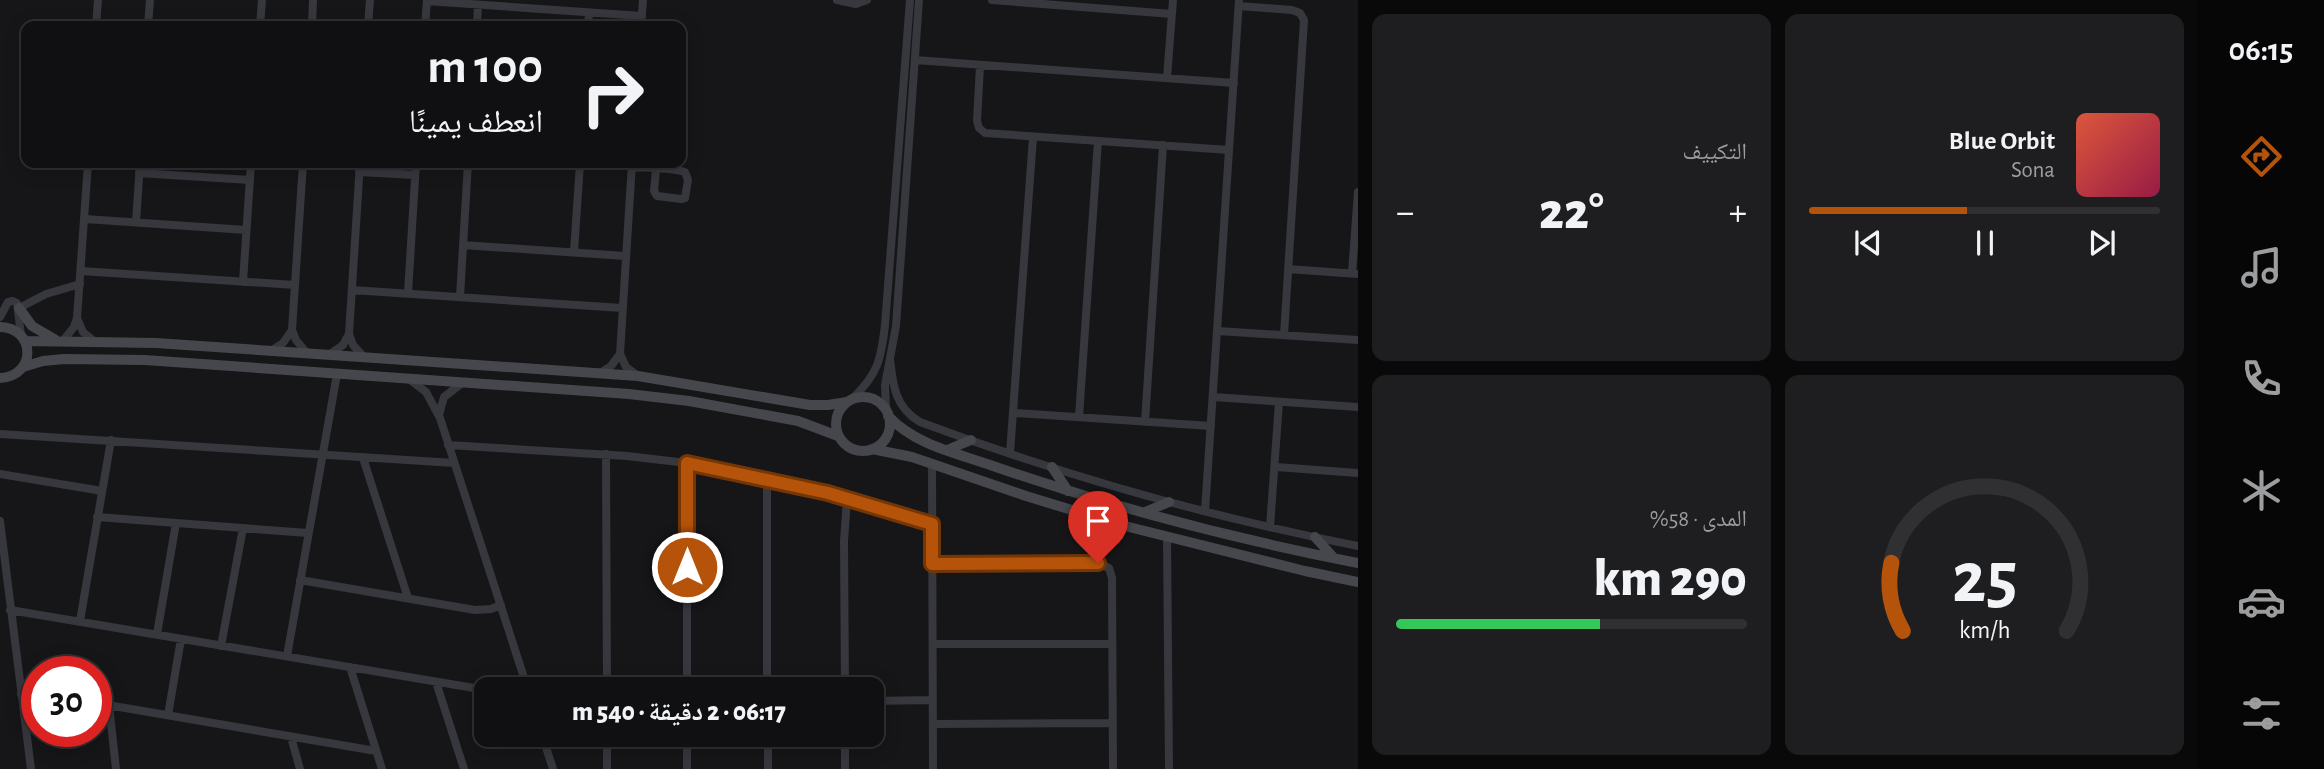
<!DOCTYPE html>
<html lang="ar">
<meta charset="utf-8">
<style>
body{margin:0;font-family:"Alegreya Sans","Noto Naskh Arabic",sans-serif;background:#1e1e20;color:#f1f3f6;direction:rtl;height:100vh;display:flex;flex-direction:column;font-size:26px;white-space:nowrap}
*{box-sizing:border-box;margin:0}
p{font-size:23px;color:#9c9d9f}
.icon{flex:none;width:38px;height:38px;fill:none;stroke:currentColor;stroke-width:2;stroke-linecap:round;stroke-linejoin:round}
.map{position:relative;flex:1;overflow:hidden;direction:ltr}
.side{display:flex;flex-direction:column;gap:14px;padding:14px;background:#09090a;width:840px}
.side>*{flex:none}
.hud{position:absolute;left:21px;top:21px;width:665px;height:147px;border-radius:14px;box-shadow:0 4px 18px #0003,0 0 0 2px #303032;direction:rtl;background:#101012;color:#f1f3f6;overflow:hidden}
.speed{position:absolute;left:21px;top:656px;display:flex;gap:14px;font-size:35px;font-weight:700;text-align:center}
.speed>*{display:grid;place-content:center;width:91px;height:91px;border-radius:50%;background:#101012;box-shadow:0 4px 18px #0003,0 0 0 2px #303032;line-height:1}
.speed .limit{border:10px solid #d22;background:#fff;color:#111}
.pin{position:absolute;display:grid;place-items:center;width:60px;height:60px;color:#fff;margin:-72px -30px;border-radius:50% 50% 50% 0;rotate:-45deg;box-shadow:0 0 7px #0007}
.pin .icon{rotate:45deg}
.me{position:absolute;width:77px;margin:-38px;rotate:0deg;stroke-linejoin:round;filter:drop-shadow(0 0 5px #0008)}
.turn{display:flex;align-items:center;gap:24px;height:147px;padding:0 28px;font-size:32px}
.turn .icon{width:91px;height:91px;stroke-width:2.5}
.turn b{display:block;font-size:49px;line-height:60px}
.big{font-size:52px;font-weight:800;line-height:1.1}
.side .tile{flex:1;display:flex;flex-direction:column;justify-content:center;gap:10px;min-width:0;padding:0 24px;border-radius:14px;background:#1e1e20}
.side .dial{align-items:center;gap:0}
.dial svg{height:182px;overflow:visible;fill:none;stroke:#303032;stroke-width:7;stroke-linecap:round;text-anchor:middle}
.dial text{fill:#f1f3f6;stroke:none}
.song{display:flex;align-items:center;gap:21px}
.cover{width:84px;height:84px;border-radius:10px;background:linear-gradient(135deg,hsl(10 70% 55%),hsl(340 70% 35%))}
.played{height:7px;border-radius:4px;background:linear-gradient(90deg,#b45309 45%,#303032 45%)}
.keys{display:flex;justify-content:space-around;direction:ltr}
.heat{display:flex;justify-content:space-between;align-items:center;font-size:38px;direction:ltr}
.charge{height:10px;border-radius:5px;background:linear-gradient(90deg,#34c759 58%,#303032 0)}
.side .tiles{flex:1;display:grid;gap:14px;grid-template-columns:repeat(2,1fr)}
.trip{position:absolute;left:474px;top:677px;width:410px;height:70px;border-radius:14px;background:#101012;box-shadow:0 4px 18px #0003,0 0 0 2px #303032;font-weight:800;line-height:70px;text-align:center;direction:rtl}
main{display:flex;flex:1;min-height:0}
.tab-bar{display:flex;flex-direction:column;width:126px;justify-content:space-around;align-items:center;background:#060607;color:#9c9d9f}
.tab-bar .icon{width:49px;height:49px}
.tab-bar .active{color:#b45309}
.tab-bar b{font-size:32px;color:#f1f3f6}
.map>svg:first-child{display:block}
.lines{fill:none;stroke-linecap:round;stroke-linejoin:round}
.street{stroke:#37383d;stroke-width:8}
.secondary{stroke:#45474d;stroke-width:10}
.route-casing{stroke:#753606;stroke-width:18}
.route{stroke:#b45309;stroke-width:12}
</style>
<main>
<nav class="tab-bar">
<b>06:15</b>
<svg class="icon active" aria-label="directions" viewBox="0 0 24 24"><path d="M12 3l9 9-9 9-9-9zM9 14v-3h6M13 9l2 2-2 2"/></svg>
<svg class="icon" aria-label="music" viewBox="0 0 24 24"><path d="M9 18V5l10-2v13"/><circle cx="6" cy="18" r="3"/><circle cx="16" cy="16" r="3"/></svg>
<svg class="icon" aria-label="phone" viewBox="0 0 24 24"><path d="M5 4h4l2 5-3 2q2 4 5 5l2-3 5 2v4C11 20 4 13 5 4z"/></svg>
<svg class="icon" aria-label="climate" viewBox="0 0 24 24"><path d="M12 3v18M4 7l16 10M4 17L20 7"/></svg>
<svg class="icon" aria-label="car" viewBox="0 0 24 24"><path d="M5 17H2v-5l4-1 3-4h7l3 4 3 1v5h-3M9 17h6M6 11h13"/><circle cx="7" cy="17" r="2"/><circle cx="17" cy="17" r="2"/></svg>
<svg class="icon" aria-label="filters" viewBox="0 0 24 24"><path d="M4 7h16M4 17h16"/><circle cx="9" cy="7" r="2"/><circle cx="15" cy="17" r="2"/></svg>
</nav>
<section class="side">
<div class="tiles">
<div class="tile">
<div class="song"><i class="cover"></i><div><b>Blue Orbit</b><p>Sona</p></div></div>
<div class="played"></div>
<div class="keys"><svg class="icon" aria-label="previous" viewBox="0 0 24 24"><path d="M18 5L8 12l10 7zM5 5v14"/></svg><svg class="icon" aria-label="pause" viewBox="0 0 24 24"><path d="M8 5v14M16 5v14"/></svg><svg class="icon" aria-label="next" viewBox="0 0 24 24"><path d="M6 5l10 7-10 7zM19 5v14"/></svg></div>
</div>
<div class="tile"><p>التكييف</p>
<div class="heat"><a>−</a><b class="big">22°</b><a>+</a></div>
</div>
<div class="tile dial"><svg viewBox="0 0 100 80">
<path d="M14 69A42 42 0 1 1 86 69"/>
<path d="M14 69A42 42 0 0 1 9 39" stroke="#b45309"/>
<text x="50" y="56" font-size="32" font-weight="700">25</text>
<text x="50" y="72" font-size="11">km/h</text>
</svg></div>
<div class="tile"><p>المدى · 58%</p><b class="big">290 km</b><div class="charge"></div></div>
</div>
</section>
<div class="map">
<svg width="1358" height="769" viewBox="0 0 1358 769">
<rect width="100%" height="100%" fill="#161618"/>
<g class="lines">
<!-- street -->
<path class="street" d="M837 0 856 4 867 0
M992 0 1172 14
M427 1 642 16
M1239 6 1292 10 1300 13 1304 20 1284 335
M96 26 98 0
M148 26 150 0
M260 26 262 0
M312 26 313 0
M368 26 370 0
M425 26 427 0
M477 26 478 5
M588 26 589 13
M641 26 643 0
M915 60 1234 83
M980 66 977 121 979 128 985 133 1229 150
M1167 78 1173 0
M303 163 292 330 296 340 306 352
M632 163 620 354 626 367 638 376
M632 167C649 168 668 167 685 172L688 180 685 198 681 199 657 196 654 191 656 169
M359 172 415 175
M139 173 250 180
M85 219 246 230
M136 222 140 163
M463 245 625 256
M574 252 580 163
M1288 269 1358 274
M81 271 295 285
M1352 273 1358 192
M243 282 251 163
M352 290 622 308
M408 293 416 163
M460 297 468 163
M19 308 46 294 80 284
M0 317 8 302 13 301 17 303 21 335
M77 318 83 332 94 341
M1218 331 1358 340
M349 334 353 345 364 357
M62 342 74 327 77 318 88 163
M272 350 283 343 292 330
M330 354 343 345 349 334 360 163
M890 359C893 386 895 407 920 422 1062 475 1210 517 1358 546
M600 373 611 366 620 354
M409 379 426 392 440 418 528 690
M1213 397 1358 407
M852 399C878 374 881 360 885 325L910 0
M886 410 885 385 896 326 919 0
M1015 413 1211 426
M439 415 444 397 462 383
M1079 417 1098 141
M1145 422 1163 145
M0 434 454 463
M448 445 627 456 687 463 828 493 932 524
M1010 453 1033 137
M606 454 607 690
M363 458 408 598
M687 463V690
M932 464 933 769
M1276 467 1358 473
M0 474 102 491
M767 480V690
M1205 511 1239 0
M97 517 308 533
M0 521 31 769
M1270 527 1279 402
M1167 537 1169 769
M932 564 1098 563 1109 568 1112 578 1113 769
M300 580 475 610 491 609 501 605
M10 610 486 690
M80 621 111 440
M157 634 176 523
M933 644H1112
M221 646 243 528
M287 656 337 374
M350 667 382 769
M436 682 464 769
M845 690 844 541 847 499
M21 694 37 695
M872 701 933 700
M96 703 376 751
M109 705 116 769
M168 715 181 639
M933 724 1112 723
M542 735 553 769
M607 735V769
M687 735V769
M768 735V769
M845 735V769
M291 737 300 769"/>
<!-- secondary -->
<path class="secondary" d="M19 308 32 326 56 340
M0 327C36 328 37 376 0 378
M25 341 156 343 638 376 810 405H828L847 402
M23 367 43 361 64 359 145 360 629 394 689 401 798 421 838 436
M836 424a27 27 0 1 1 54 0a27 27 0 1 1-54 0Z
M888 416C915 445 957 453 993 466 1112 507 1234 539 1358 563
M872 449 912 457 1026 496 1121 525 1305 571 1358 582
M947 450 971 440
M1052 467 1068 491
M1145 512 1169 502
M1315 537 1334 558"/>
</g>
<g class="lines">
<defs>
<path id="route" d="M687 567V463L828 493 932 524V564L1098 563"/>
</defs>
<!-- route casing -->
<use href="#route" class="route-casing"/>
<!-- route -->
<use href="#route" class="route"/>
</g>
</svg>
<div class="speed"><div class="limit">30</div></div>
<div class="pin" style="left:1098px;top:563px;background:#d93025"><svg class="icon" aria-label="arrive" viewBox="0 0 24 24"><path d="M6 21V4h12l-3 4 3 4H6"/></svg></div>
<svg class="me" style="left:687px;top:567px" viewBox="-20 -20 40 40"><circle r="17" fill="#b45309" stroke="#fff" stroke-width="3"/><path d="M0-11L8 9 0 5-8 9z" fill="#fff"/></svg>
<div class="trip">06:17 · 2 دقيقة · 540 m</div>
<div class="hud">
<div class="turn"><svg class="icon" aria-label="right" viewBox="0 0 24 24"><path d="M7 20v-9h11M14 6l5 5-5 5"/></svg><div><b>100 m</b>انعطف يمينًا</div></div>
</div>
</div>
</main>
